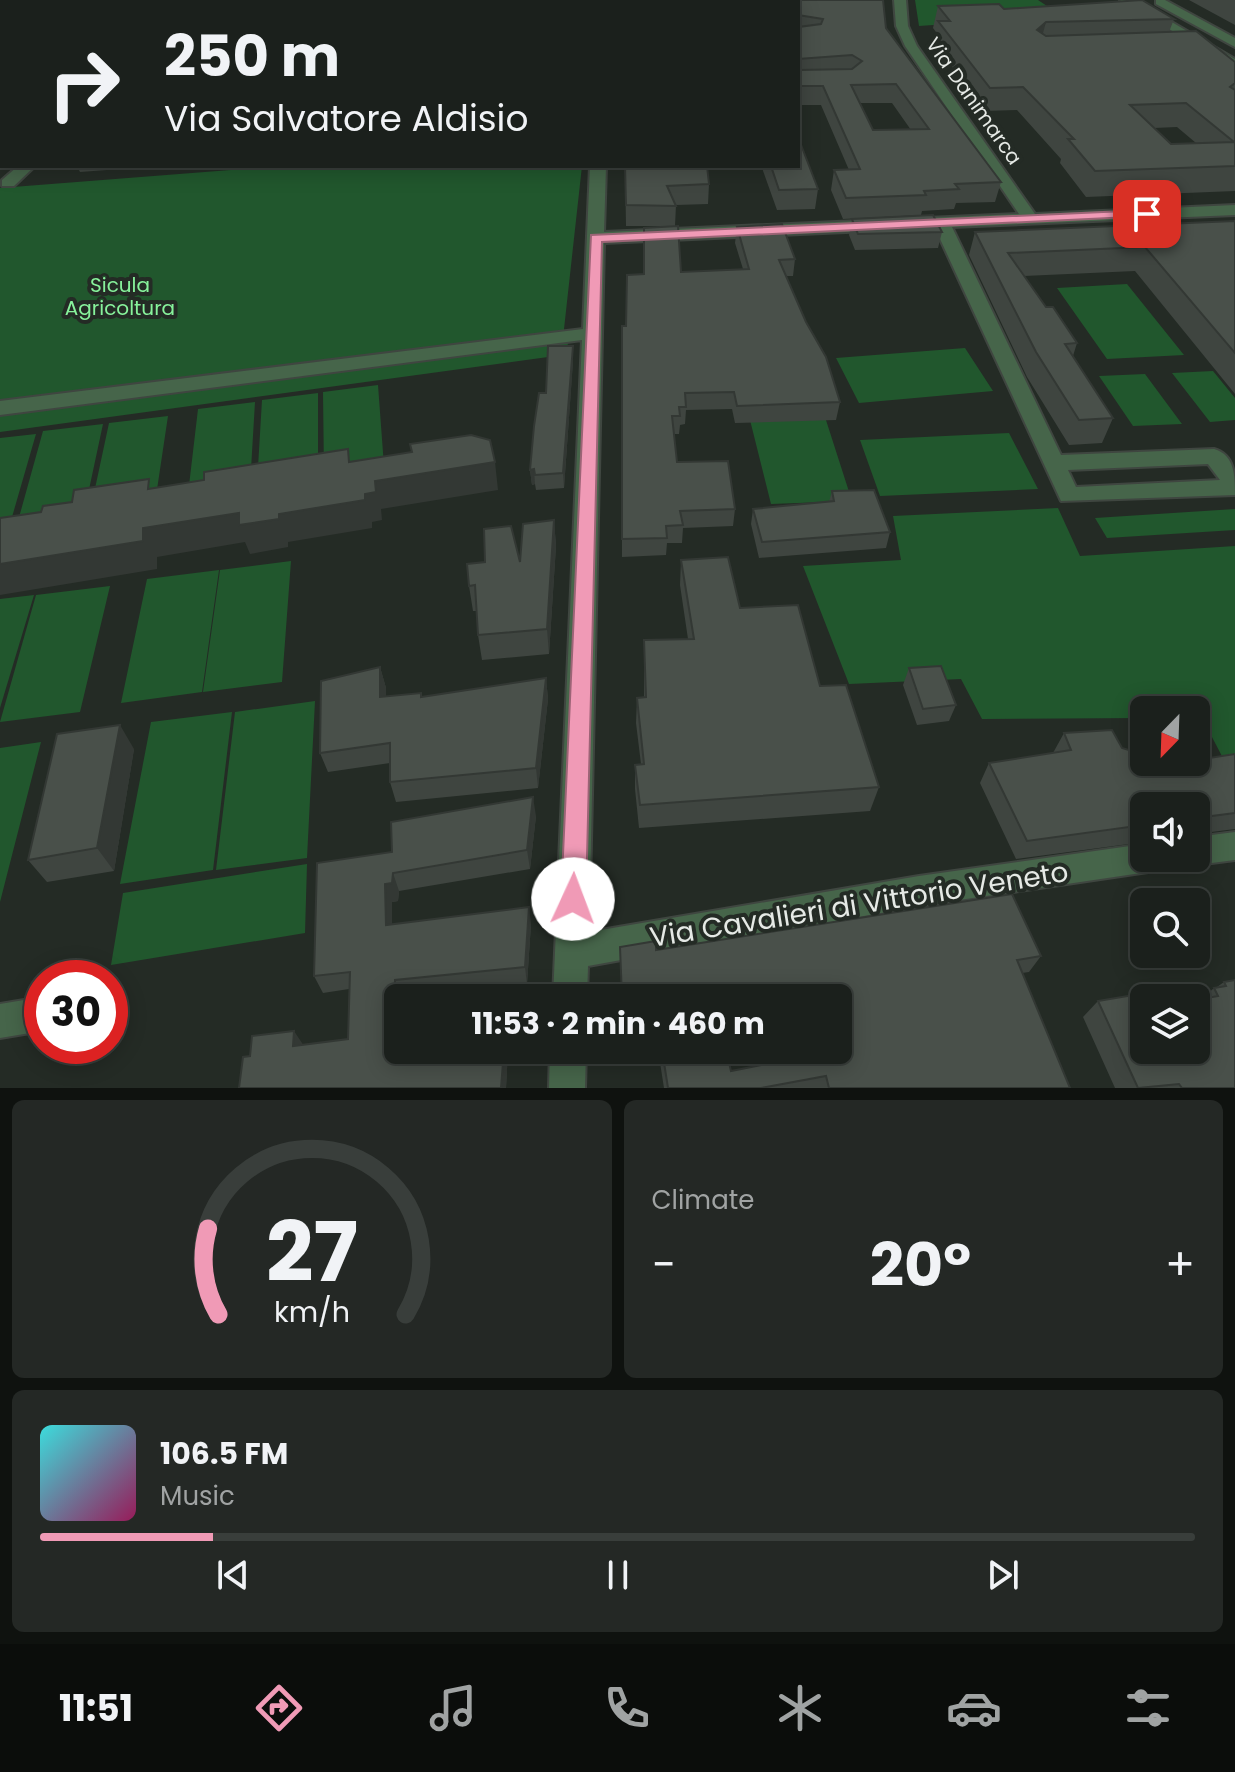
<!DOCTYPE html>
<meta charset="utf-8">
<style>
body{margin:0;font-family:Poppins,sans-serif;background:#242825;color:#f1f3f6;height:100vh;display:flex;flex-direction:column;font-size:30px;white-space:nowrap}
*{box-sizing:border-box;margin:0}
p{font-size:26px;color:#a0a3a3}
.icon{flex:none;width:44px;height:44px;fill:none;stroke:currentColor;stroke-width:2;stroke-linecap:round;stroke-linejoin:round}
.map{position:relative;height:1088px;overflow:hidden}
.panel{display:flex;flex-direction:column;gap:12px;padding:12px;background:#0f120f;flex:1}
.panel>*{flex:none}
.hud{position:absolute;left:0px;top:0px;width:800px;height:168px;box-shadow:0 4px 20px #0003,0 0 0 2px #393e3b;background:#1b201c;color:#f1f3f6;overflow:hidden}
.needle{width:52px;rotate:203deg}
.controls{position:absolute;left:1130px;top:696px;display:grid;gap:16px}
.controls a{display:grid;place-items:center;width:80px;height:80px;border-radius:12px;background:#1b201c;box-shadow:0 4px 20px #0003,0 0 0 2px #393e3b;font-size:40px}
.speed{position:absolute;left:24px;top:960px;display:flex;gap:16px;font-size:40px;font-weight:700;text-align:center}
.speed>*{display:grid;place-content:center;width:104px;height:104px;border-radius:50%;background:#1b201c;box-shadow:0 4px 20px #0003,0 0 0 2px #393e3b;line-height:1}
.speed .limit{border:12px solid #d22;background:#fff;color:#111}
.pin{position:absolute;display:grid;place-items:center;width:68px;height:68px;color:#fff;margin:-34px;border-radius:16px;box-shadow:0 4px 12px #0006}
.me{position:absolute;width:88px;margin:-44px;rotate:2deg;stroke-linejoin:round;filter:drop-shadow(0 0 6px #0008)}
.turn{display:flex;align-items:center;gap:28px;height:168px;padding:0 32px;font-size:36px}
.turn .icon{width:104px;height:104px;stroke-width:2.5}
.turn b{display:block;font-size:56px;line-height:68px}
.big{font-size:60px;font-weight:700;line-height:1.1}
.panel .widget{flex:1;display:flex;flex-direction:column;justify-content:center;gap:12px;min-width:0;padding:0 28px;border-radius:12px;background:#242825}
.panel .dial{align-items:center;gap:0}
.dial svg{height:208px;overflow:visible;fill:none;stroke:#393e3b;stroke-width:7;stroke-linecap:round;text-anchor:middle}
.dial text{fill:#f1f3f6;stroke:none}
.song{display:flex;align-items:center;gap:24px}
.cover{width:96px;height:96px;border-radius:12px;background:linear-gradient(135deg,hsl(180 70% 55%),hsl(330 70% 35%))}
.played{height:8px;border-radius:4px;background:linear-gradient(90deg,#f09ab6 15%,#393e3b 15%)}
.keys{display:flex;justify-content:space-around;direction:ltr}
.heat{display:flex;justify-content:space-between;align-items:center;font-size:44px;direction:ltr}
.panel .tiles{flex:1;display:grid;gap:12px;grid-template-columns:1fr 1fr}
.widget:last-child{grid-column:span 2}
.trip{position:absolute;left:384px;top:984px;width:468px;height:80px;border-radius:12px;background:#1b201c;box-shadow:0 4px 20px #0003,0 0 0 2px #393e3b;font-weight:700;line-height:80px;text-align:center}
.tab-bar{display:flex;height:128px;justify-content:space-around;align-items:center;background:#0b0d0b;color:#a0a3a3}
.tab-bar .icon{width:56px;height:56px}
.tab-bar .current{color:#f09ab6}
.tab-bar b{font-size:36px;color:#f1f3f6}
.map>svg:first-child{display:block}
.green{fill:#21572d}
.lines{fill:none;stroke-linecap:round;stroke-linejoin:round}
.minor-casing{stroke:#3f4640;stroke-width:4}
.minor{fill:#46654a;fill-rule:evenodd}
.wall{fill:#3f4540;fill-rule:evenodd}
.shaded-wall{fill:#333834}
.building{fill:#49504a;stroke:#333834;stroke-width:2;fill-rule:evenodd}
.route{fill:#f09ab6;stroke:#9c6476;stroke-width:2}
.labels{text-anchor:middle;stroke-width:8;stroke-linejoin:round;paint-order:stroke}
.far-street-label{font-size:20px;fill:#e5e9e5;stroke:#242b25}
.far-park-label{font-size:20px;fill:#87f29b;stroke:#242b25}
.near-street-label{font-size:28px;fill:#e5e9e5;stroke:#242b25}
</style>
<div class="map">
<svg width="1235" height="1088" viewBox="0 0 1235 1088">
<rect width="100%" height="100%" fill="#242b25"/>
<!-- green -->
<path class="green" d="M915 0H1038L1062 16 919 26Z
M281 166H582L564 329 570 354 0 432V188Z
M1127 284 1184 355 1107 359 1057 288Z
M965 348 993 391 859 403 836 358Z
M1213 371 1235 398V420L1210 422 1172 373Z
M1145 374 1182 424 1133 426 1099 376Z
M378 385 384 466 324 474 323 392Z
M318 393V475L257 484 262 400Z
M255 402 250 486 188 494 198 409Z
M168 416 155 503 90 512 109 423Z
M825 417 852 501 771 504 750 420Z
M103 424 84 513 18 521 43 431Z
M1009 433 1038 489 880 496 860 440Z
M36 434 10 524 0 526V438Z
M1058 508 1080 556 1235 546V781L1202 718H1196V710H1144V718L982 719 961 679 849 684 803 566 901 560 893 516Z
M1235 509V530L1107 538 1095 518Z
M291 561 282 682 203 692 220 570Z
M219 570 202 692 121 703 147 579Z
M110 586 80 712 0 722 36 595Z
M34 595 0 708V599Z
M315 701 307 858 216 870 235 712Z
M232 712 213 870 120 884 151 722Z
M41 742 0 902V748Z
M307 864 305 933 111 965 123 893Z"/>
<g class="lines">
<defs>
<path id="minor" d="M88 0H105L107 2H90Z
M204 0H248L202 2Z
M556 0H569L571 2H558Z
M894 0H906L908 26 917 46 1035 214 1235 205V215L952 227 1061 455 1214 449C1235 455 1235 476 1235 495L1061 501 935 228 604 243 589 932 919 876 1144 844V858H1164L1159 868 1148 872 919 906 588 966 587 998H553L582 340 0 415V401L583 329 590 166H606L604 232 1019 214 905 46 896 26ZM1208 464 1220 480 1076 487 1068 470Z
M1120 0H1134L1235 59V68Z
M1156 0H1165L1235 38V47L1156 4Z
M18 166H35L14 186H2V180Z
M1235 832V860L1196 865 1185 861 1184 858H1196V837Z
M42 997V1031L0 1038V1004Z
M550 1050H586L585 1088H549Z"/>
</defs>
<!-- minor casing -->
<use href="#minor" class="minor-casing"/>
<!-- minor -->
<use href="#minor" class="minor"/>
</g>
<!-- wall -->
<path class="wall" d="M358 0H553V2H358Z
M575 0H883L886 28 1001 182 995 202 956 203 954 209 922 211 921 215 843 219 831 190 834 170H849L821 105H798V2H578ZM860 103H892L911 130H873Z
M1189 0H1235V25Z
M938 6 1174 19 1169 32 1235 62V191L1086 197 1060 163 1061 159 1017 110 984 111 934 43 936 32 933 28ZM1177 127 1196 143 1171 144 1154 128Z
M77 166H161L80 172Z
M625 166H798L818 189 815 209 777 210 762 168 707 169 709 184 708 204 676 205 675 226H626Z
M852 219 942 232 938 248 855 250 849 235Z
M1235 221V394L1135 271 1024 276 1046 307 1077 343 1073 356 1113 418 1102 443 1069 445 1027 377 969 255 975 232Z
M737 227 795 259 793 276H786L840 402 836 420 735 423 732 409 686 410 685 424 680 425 679 434H674L677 462 735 509 733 526 683 528 682 543H667L666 555 622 557V326H626L681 272 743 269 735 243Z
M573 346V361L564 488 536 490 535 484 532 485 530 470 546 393Z
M832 491 890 532 886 548 759 558 751 524 753 509 829 502Z
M554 520 556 546 549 654 482 660 478 635 477 611H473L469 586 520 562Z
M681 560 740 608 820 686 879 787 870 811 639 828 635 789V765L641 764 636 723 637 698 644 697V640L688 639 680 585Z
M380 667 386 688V697L421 693 422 697 546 678 548 699 538 788 396 802 390 782V763L328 772 320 753Z
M909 668 956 705 949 721 917 725 903 685Z
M1064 733 1132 751 1196 762 1235 754V829L1196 834V806H1144V842L1016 859 980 783 989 763 1053 753Z
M134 749 114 871 47 882 28 860Z
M536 816 530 869 399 891 398 901 392 902V924H531L527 984 402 996V998H398V1050H508L506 1088H239L303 1045 348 1039 349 989 323 993 314 976 392 852Z
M656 950 1041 956 1029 972 1022 973 1070 1088H664L658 1050H726L731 1071 770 1064 766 1050H838Z
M1235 980V1088H1115L1083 1017 1098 1001 1144 1050 1214 988 1217 987 1224 982Z"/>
<!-- shaded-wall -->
<path class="shaded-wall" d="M8 0H93L94 2H2V38L0 39V1Z
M526 0H553V2H526Z
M1046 22 1040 44 1037 30Z
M573 346V361L564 488 563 473Z
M495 462 498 490 381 509 382 520 372 522V528L288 542V547L250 554 245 542 157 557V569L0 595V564L143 528 239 513 279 514 365 494 375 481Z
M534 469 535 484 532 485 530 470Z
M554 520 556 546 549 654 547 629Z
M380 667 386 688V718L380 697Z
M546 678 548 699 538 788 536 768Z
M120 725 134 749 114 871 97 848Z
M533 797 536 816 530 869 527 850Z
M393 873 399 891 398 901 392 902V942L386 925 385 884Z
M529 907 531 924 527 984 525 967Z
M395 980 402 996V998H398V1043L393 1032Z
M294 1031 304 1046H293Z
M504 1050H508L506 1088H501Z"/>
<!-- building -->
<path class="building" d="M197 0H223L222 2H196Z
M358 0H440L407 2H358Z
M449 0H526L527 2H449Z
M603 0H883L886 28 1001 182 955 184 959 189 924 191 926 195 846 198 834 170 860 169 823 86H798V62L800 70 852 69 862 61 852 55 798 59V2H605ZM798 15 823 19 821 24 798 27ZM896 84 929 129 873 130 851 85Z
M1142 0 1174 19 1046 22 1037 30 1046 36 1196 31 1235 62V83L1230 87 1235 90V166L1095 171 1068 139H1074L1023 87 990 88 938 21H950L938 6 999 4 1004 9ZM1186 103 1234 142 1171 144 1130 105Z
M798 137 818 189 779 190 771 166H798Z
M625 166H707L709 184 667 186 676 206 626 205Z
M933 215 942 232 858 234 852 219Z
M1235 221V353L1145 247 1008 253 1046 307H1053L1077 343 1065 344 1113 418 1079 420 1036 352 975 232Z
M782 224 795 259 779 260 806 322 826 357 840 402 737 406 734 392 685 393 686 407H679L680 416H672L677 462 728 461 735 509 680 511 683 525 666 526 667 538 622 539V326H626L627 275 644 274V228L678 226 681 272 749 269 737 227Z
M548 346H573L563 473 535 475 534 469 530 470 534 426 539 393H546Z
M471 435 490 440 495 462 375 481 376 492 365 494V500L279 514V519L239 525V513L143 528V541L0 564V518L41 512 43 506 72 502 74 490 149 479 148 489 204 480V472L348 449 349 462 412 452 410 444Z
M874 490 890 532 762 542 753 509 834 501 832 491Z
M554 520 547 629 478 635 475 585 469 586 467 564 485 562 484 529 511 526 520 562 523 524Z
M728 557 740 608 798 605 820 686 846 685 879 787 640 805 635 765 644 764 637 698 646 697 644 640 694 639 681 560Z
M941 666 956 705 923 709 909 668Z
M380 667V697L421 693V697L546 678 536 768 390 782V743L320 753 321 681Z
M120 725 97 848 28 860 57 734Z
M1112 730 1122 748 1132 751 1144 750V762H1196V760L1235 754V813L1196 818V806H1144V825L1027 841 989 763 1071 750 1064 733Z
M533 797 527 850 393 873 392 883 385 884 386 925 529 907 525 967 395 980 393 1032 398 1031V1050H504L501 1088H239L243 1057 250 1056 252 1036 294 1031 293 1046 348 1039 350 972 314 976 317 863 392 852 391 822Z
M1012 894 1041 956 1017 960 1070 1088H829L826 1076 761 1088H668L662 1050H726L731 1071 777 1062 774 1050H838V998H622L620 947 656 941V950Z
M1235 980V1088H1182L1179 1084 1138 1088 1098 1001 1151 992 1154 998H1144V1050H1196V1000L1218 996 1214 988 1226 986 1224 982Z"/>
<!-- route -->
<path class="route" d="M1147 210 1151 211V216L602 242 586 899 582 907 573 910 565 907 561 899 591 235Z"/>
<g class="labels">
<!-- far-street labels -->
<g class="far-street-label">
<text transform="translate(974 101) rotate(55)" y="7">Via Danimarca</text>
</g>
<!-- far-park labels -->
<g class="far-park-label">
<text x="120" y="292">Sicula<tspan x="120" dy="23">Agricoltura</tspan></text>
</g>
<!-- near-street labels -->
<g class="near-street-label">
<text transform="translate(859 904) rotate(-9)" y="10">Via Cavalieri di Vittorio Veneto</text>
</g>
</g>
</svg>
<div class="controls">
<a><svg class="needle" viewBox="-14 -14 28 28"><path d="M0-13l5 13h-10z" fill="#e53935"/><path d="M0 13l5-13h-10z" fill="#a0a3a3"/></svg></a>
<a><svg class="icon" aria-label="sound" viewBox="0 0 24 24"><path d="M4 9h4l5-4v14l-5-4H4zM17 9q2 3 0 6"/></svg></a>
<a><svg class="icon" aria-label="search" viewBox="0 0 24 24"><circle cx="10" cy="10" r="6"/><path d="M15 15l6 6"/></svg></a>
<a><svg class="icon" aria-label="layers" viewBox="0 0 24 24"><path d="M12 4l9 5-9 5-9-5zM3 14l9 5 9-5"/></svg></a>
</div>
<div class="speed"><div class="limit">30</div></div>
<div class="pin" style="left:1147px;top:214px;background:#d93025"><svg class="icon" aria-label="arrive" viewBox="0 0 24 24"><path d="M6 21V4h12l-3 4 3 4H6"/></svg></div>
<svg class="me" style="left:573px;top:899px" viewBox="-20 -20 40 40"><circle r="19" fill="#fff"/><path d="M0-13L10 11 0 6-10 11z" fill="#f09ab6"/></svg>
<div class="trip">11:53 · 2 min · 460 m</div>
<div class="hud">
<div class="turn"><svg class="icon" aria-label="right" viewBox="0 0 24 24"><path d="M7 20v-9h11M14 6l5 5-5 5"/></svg><div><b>250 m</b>Via Salvatore Aldisio</div></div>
</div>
</div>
<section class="panel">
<div class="tiles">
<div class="widget dial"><svg viewBox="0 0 100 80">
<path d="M14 69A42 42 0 1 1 86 69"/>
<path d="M14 69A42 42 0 0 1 10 36" stroke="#f09ab6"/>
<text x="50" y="56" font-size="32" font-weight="700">27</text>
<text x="50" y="72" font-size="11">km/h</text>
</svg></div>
<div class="widget"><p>Climate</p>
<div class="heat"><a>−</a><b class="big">20°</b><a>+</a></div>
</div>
<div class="widget">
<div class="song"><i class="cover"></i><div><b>106.5 FM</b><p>Music</p></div></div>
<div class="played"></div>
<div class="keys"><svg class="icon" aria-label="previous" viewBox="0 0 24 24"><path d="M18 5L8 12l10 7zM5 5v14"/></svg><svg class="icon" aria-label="pause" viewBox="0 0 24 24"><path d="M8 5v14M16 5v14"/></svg><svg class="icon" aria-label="next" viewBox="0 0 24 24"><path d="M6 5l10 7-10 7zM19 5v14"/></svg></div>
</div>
</div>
</section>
<nav class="tab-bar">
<b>11:51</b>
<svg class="icon current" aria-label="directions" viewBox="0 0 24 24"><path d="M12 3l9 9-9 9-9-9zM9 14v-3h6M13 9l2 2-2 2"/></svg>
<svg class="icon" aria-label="music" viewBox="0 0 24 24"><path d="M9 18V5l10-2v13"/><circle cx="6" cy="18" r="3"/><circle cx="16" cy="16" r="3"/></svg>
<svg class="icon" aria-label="phone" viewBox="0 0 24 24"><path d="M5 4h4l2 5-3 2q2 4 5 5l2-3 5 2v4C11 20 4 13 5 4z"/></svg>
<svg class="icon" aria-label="climate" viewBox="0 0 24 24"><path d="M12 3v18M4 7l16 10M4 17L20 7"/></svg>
<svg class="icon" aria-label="car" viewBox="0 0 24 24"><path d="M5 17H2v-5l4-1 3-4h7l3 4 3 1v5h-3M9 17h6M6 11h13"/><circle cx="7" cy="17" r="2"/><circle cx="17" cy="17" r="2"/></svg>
<svg class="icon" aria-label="filters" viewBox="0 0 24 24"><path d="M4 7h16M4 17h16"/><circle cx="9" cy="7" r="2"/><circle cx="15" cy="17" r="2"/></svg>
</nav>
